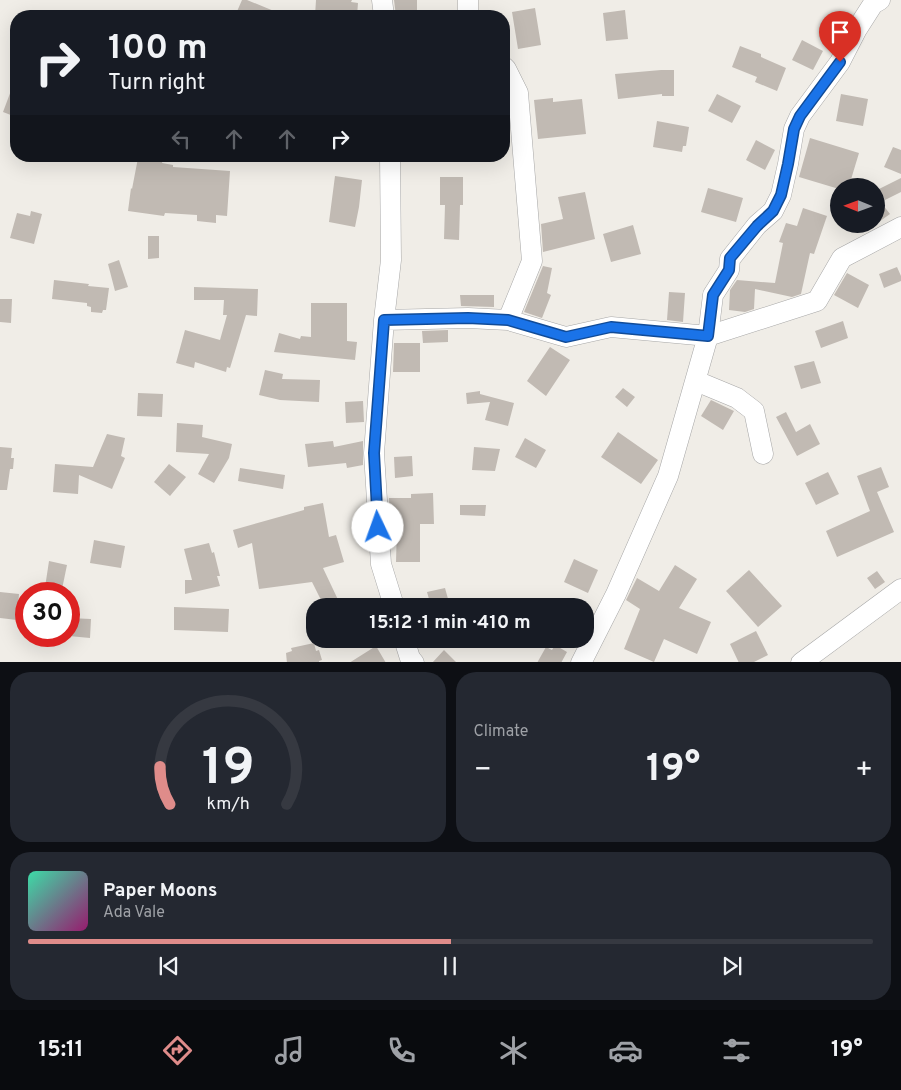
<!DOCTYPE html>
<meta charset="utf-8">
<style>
body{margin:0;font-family:Overpass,sans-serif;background:#242831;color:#f1f3f6;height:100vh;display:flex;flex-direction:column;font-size:19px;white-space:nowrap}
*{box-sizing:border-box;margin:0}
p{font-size:16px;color:#9ea1a6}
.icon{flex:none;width:28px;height:28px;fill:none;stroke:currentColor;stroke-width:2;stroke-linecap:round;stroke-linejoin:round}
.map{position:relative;height:662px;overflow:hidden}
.sheet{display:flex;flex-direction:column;gap:10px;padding:10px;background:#0d0f14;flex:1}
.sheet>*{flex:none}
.hud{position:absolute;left:10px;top:10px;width:500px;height:152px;border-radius:20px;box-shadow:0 5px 20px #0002;background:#171b24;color:#f1f3f6;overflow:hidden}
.needle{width:32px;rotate:271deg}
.buttons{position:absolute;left:830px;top:178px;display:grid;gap:10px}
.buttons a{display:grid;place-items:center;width:55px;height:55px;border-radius:50%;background:#171b24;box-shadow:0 5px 20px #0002;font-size:25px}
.speed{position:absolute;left:15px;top:582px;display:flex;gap:10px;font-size:25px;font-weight:700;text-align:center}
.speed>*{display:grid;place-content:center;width:65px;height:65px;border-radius:50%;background:#171b24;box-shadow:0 5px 20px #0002;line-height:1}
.speed .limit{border:8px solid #d22;background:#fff;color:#111}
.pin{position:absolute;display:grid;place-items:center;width:42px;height:42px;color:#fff;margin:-51px -21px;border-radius:50% 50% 50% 0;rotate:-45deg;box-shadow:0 0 5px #0007}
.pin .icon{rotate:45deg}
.me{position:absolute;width:55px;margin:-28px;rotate:357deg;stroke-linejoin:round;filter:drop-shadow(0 0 4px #0008)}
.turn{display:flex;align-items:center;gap:18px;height:105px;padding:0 15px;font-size:22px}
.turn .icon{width:65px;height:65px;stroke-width:2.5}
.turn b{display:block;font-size:35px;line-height:42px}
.lanes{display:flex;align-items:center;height:48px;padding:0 15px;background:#0003;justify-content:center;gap:25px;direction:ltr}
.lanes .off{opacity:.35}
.big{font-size:38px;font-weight:700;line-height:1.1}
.sheet .card{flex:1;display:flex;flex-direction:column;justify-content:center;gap:8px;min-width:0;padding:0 18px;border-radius:20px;background:#242831}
.sheet .dial{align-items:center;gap:0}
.dial svg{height:130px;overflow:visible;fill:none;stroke:#363941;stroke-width:7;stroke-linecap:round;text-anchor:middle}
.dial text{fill:#f1f3f6;stroke:none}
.song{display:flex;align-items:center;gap:15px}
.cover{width:60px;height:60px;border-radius:8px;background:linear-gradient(135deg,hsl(160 70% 55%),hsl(320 70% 35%))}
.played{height:5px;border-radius:2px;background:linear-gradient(90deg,#df8c8a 50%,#363941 50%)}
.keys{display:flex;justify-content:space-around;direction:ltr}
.heat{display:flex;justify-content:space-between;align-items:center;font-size:28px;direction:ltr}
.sheet .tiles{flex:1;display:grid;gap:10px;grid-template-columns:1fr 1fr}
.card:last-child{grid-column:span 2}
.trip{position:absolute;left:306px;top:598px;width:288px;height:50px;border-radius:20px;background:#171b24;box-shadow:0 5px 20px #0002;font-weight:700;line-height:50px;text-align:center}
.menu{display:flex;height:80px;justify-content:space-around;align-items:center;background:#090b0e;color:#9ea1a6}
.menu .icon{width:35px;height:35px}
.menu .current{color:#df8c8a}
.menu b{font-size:22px;color:#f1f3f6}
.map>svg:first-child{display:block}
.building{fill:#c1bab3}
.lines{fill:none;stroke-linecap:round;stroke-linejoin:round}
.minor-casing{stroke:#a7a7a7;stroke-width:21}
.minor{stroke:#fff;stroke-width:20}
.route-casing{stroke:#114b97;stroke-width:12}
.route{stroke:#1a73e8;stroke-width:9}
</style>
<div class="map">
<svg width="901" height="663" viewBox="0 0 901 663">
<rect width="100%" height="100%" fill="#f0ede7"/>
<!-- building -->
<path class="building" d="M242 0H247L286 16H235Z
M316 0H352L351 2 358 3 357 16H315Z
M394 0H417V16H396Z
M535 8 541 45 518 49 512 12Z
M625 10 628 39 606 41 603 13Z
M802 40 823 51 813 70 792 60Z
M740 46 761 54V57L786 68 777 91 755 82 757 77 732 67Z
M661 70H674V96H662V94L618 99 615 74Z
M15 80H16V117L3 112Z
M717 94 741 106 732 123 708 111Z
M841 94 868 99 863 126 836 121Z
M553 98V102L582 99 586 134 538 139 534 100Z
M657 121 689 127 686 146H683L682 152 653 147Z
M810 138 859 153 849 186H839V189L799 177Z
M756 140 775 150 765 170 746 160Z
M893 147 901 150V174L884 167Z
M149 157 163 159 162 163 173 165V167L230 171 227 216 216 215V223L197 221V215L165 213 164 216 128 211 131 188 132 189 138 158 148 160Z
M335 176 362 180 359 207 355 227 329 222Z
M440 177H463V205H460L459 240 444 239 445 205H440Z
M901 178V192L885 200 879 189Z
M708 188 743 198 736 222 701 212Z
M585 192 595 239 543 252 541 224 563 219 558 197Z
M876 196 890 214 876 224Z
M803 208 827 216 814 254 810 253 801 294 792 297 755 289 754 309 745 312 729 310 730 290 737 280 775 283 783 243 779 242 786 223 797 226Z
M31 211 42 214 34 244 10 238 17 213 30 216Z
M633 225 641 254 611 262 603 234Z
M148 236H159V258L148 259Z
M119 260 128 287 115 291 108 264Z
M543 266 552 268 547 293 551 295 542 318 524 312Z
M897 267 901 276V281L884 288 879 274Z
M847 273 869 285 858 308 834 295Z
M54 280 89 284 88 286 109 288 106 310H103L102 313 91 312V307L87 306V303L52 299Z
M194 287 258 289 257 316 246 315 230 368 227 367 226 372 195 362 194 368 176 363 185 330 220 340 227 315H223L224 300H194Z
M669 292 685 293 683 322 667 320Z
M460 295H494V307L461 306Z
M0 299H12L11 323 0 322Z
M311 303H347V341L357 342 355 360 274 352 279 333 300 339 301 336 311 337Z
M843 321 848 338 821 348 815 331Z
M448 330V342L423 343 422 331Z
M394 343H420V372H393Z
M550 347 570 360 546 396 527 381Z
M814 361 821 383 801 389 794 366Z
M265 370 283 374 282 379 320 380 319 402 280 400 259 395Z
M623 388 635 397 627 407 615 397Z
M480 391V394L514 403 508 426 485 420 490 402 467 404 466 393Z
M138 393 163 394 162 417 137 416Z
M711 400 734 411 723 430 701 416Z
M363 401 364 422 346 423 345 402Z
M786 412 796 432 810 424 820 444 797 456 776 417Z
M177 423 203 425 202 437 232 444 229 458 214 483 198 474 209 454 176 452Z
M618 432 658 460 641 484 601 457Z
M107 434 125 438 121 456 125 458 112 489 79 475 78 494 53 492 55 464 93 467Z
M525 438 546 450 536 468 515 457Z
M333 441 334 447 363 441V465L347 468 346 463 308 467 305 444Z
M0 447 12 448 11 458H14L13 469H10L7 490H0Z
M474 447 500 449 495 471 472 470Z
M412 456 413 476 395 478 394 457Z
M169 464 186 477 170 496 154 482Z
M881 467 889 487 877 492 894 532 837 557 826 531 870 511 857 476Z
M240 468 285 475 283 489 238 481Z
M828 472 839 494 816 505 805 483Z
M433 493 434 524H420V562H396L397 526H390L389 498H411V494Z
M323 503 329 537 336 535 344 562 323 568 341 606H324L312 582 259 589 252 543 238 548 233 530 304 510V507Z
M460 505H486L485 516 460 515Z
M94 540 125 546 121 568 90 563Z
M209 543 212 553 214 552 220 576H217L220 586 185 594V580H192L184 549Z
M574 559 598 570 588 593 564 582Z
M49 561 67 565 61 594H44Z
M675 565 697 579 679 608 711 622 697 654 664 639 654 662 624 649 640 609 626 600 637 578 659 591Z
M749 570 782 606 758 627 726 591Z
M877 571 885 582 875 589 867 578Z
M445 588 450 606H431L427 592Z
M0 592 19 594 17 620 0 618Z
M174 607 229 609 228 632 174 630Z
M69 618 91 619 90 638 69 636Z
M756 631 768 655 752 663H739L730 644Z
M314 643 316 651 319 650 322 660 319 661V663H287L286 653 292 651 291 648Z
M555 645 567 652 561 663H537L546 647 552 650Z
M376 646 386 663H349Z
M444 650 457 663H432Z"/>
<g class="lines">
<defs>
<path id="minor" d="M382 0 384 16
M468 16V0
M504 67 506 69 518 93 532 261 508 320
M390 156 391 260 384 320 374 453 381 564 394 606
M384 320 468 318 508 320 566 337 611 327 708 336 817 301 842 258 901 227
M696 381 737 398 754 411 763 454
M404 639 410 658 414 663
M581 663 616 594 668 476 708 336 713 295 729 270 730 259 757 225 773 211 781 195 788 164 794 129 800 116 840 62 857 29 873 4 880 0
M801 663 901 589"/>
</defs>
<!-- minor casing -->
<use href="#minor" class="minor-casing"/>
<!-- minor -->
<use href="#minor" class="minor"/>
</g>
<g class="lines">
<defs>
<path id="route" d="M378 527 374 453 384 320 468 318 508 320 566 337 611 327 708 336 713 295 729 270 730 258 757 226 773 211 781 195 788 164 794 129 800 116 840 62"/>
</defs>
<!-- route casing -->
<use href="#route" class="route-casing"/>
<!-- route -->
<use href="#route" class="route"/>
</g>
</svg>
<div class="buttons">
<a><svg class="needle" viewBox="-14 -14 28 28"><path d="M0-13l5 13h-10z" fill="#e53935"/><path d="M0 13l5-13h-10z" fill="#9ea1a6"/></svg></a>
</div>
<div class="speed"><div class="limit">30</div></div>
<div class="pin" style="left:840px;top:62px;background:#d93025"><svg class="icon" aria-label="arrive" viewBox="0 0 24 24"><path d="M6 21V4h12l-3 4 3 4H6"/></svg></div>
<svg class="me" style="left:378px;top:527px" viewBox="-20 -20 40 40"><circle r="19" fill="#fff"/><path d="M0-13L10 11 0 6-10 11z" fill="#1a73e8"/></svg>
<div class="trip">15:12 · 1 min · 410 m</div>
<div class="hud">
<div class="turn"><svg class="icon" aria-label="right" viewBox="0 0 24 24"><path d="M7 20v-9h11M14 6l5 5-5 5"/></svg><div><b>100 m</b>Turn right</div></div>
<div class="lanes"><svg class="icon off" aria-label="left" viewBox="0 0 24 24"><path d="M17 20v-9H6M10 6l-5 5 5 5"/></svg><svg class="icon off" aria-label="ahead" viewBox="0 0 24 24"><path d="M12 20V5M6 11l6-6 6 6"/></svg><svg class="icon off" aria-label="ahead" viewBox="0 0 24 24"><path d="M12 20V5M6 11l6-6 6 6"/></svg><svg class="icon" aria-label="right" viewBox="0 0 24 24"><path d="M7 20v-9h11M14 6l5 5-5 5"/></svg></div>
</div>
</div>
<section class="sheet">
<div class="tiles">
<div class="card dial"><svg viewBox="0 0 100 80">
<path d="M14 69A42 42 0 1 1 86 69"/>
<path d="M14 69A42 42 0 0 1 8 46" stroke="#df8c8a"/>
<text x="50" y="56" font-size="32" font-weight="700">19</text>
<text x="50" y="72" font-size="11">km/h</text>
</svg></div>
<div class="card"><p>Climate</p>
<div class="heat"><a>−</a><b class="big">19°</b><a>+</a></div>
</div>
<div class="card">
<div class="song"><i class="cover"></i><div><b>Paper Moons</b><p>Ada Vale</p></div></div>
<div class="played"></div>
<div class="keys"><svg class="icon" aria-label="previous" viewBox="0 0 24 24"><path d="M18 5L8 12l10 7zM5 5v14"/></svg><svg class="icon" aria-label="pause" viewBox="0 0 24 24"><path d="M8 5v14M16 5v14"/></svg><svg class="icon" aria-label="next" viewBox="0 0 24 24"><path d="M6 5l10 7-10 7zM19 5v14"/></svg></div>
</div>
</div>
</section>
<nav class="menu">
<b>15:11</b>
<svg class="icon current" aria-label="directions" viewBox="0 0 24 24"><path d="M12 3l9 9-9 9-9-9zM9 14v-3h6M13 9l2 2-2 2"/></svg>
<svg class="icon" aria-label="music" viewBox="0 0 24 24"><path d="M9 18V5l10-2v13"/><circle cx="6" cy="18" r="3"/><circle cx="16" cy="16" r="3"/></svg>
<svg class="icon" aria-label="phone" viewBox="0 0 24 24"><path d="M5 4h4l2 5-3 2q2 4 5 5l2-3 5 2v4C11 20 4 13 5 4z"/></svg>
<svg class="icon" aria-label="climate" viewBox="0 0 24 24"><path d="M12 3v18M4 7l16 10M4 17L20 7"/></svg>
<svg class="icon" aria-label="car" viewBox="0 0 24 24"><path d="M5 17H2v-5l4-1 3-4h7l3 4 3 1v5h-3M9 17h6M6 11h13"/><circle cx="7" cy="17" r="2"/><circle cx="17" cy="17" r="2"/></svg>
<svg class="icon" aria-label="filters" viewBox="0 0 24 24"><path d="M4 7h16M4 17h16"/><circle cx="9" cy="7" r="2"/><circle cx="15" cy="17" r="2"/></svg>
<b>19°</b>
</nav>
